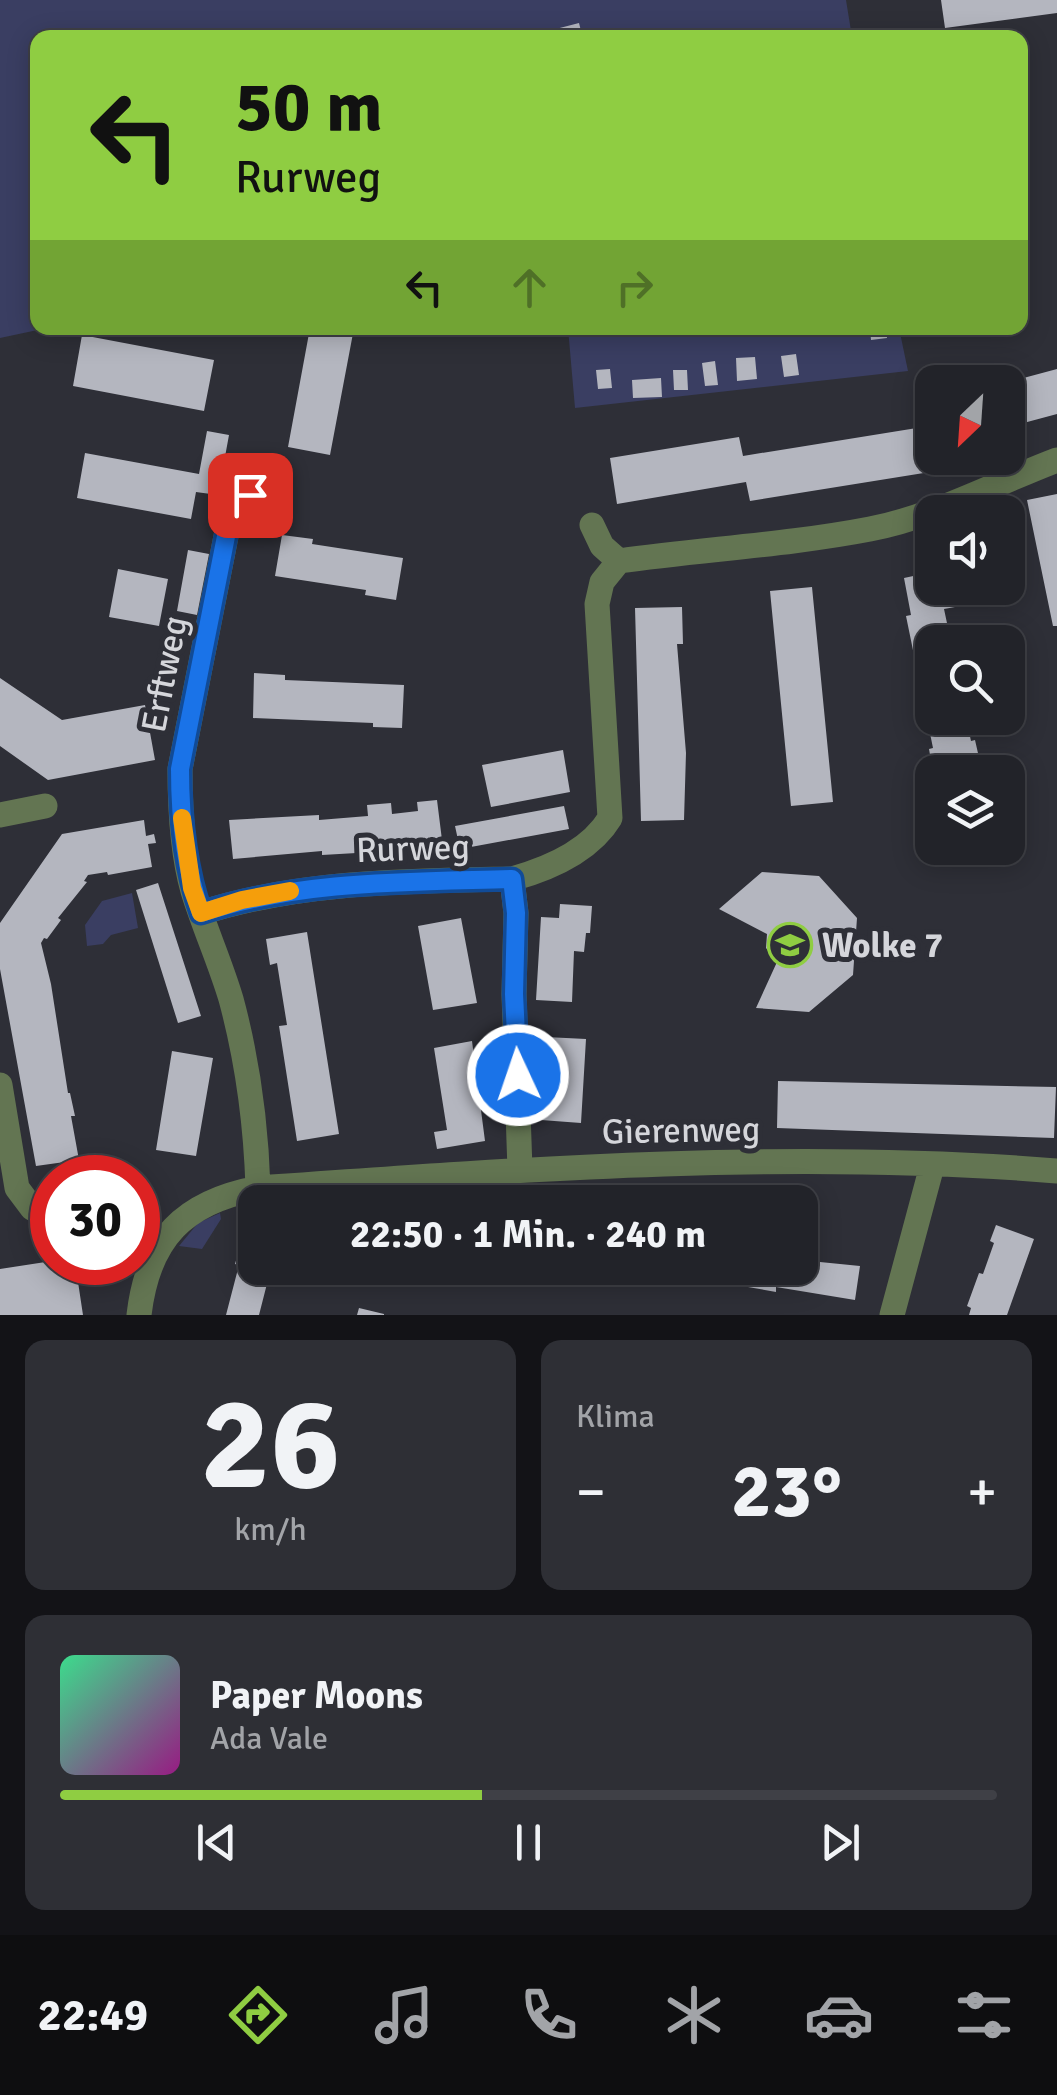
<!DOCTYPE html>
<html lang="de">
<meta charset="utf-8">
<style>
body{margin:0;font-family:Signika,sans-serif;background:#2e2f35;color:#f1f3f6;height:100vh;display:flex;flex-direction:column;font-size:38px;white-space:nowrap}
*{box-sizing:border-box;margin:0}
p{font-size:32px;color:#a2a4a8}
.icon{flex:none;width:55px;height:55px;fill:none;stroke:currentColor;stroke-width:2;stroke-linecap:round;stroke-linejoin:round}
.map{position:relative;height:1315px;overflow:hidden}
.panel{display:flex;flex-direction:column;gap:25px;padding:25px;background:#131317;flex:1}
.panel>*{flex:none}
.top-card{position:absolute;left:30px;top:30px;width:998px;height:305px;border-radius:20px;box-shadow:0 5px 25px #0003,0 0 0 2px #3f4046;background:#8fcd42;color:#111;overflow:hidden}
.needle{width:65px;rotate:205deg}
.tools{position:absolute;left:915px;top:365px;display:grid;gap:20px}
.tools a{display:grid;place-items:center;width:110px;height:110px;border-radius:20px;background:#222329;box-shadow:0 5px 25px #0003,0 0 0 2px #3f4046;font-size:50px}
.speed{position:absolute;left:30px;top:1155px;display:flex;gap:20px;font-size:50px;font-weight:700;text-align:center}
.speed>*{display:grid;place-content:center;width:130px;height:130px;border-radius:50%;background:#222329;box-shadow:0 5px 25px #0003,0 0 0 2px #3f4046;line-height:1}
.speed .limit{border:15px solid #d22;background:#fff;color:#111}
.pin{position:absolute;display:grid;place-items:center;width:85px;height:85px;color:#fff;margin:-42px;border-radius:20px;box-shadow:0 5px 15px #0006}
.me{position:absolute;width:110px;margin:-55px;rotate:357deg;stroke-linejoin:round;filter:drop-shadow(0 0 8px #0008)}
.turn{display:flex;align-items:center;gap:35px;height:210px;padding:0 40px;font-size:45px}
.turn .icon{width:130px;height:130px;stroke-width:2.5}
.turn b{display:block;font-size:70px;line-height:85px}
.lanes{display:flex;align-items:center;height:95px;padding:0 40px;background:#0003;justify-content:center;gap:50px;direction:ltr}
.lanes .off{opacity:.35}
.big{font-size:75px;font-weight:700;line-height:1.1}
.panel .widget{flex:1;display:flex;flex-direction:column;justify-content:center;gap:15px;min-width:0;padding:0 35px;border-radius:20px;background:#2e2f35}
.panel .dial{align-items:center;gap:0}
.dial b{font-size:130px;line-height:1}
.song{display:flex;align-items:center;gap:30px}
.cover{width:120px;height:120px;border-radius:15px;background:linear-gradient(135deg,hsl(150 70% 55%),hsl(310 70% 35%))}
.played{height:10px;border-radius:5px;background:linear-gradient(90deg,#8fcd42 45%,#3f4046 45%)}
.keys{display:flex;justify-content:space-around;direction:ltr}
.heat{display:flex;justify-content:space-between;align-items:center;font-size:55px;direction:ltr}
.panel .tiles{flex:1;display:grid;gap:25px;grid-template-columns:1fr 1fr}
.widget:last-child{grid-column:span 2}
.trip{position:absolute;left:238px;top:1185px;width:580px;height:100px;border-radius:20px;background:#222329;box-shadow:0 5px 25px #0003,0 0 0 2px #3f4046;font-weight:700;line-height:100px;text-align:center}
.tab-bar{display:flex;height:160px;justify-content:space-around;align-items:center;background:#0e0e10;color:#a2a4a8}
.tab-bar .icon{width:70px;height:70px}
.tab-bar .active{color:#8fcd42}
.tab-bar b{font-size:45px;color:#f1f3f6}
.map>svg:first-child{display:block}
.green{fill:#3a3e62}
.building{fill:#b4b6bf}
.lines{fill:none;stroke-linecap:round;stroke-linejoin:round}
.minor{stroke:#637552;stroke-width:25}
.route-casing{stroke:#114b97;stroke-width:25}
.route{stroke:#1a73e8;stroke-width:18}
.slow{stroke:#f59e0b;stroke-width:18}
.labels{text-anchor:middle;stroke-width:10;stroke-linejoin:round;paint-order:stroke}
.street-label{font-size:35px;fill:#d5d6db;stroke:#2e2f37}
.poi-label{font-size:35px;font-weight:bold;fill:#d5d6db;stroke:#2e2f37;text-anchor:start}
</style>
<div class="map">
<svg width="1057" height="1315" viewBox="0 0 1057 1315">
<rect width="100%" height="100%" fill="#2e2f37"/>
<!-- green -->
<path class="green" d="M0 0H846L852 37 38 38V328H47L0 338Z
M568 328H899L908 371 575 408Z
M132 893 138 928 111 935 103 944 87 946 85 925 102 901Z
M220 1213 221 1219 202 1249 179 1246 198 1223Z"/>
<!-- building -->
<path class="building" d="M941 0H1057V13L945 28Z
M579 23 581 31 554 38 552 30Z
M310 328H354L330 455 288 447Z
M870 328H886L887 338 871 340Z
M82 335 214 360 204 411 73 386Z
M796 354 799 375 784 377 781 356Z
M755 357 757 379 737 381 736 358Z
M715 361 718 385 705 386 702 363Z
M610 369 612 388 598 389 596 370Z
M1057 369V414L1008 427V382Z
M673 370H687L688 390H674Z
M661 378 662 397 633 398 632 380Z
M923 427 930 472 750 501 746 482 617 504 610 458 739 437 743 456Z
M207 431 229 435 218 495 196 492 191 519 77 498 85 453 199 474Z
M1057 494V626H1053L1027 500Z
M282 535 313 539 312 544 403 558 396 600 365 595 366 590 275 576Z
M188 550 209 554 197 615 177 611Z
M118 569 168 579 159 626 109 617Z
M932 572V588H951L955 607 944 609 951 642H932V718H966L971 741 975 740 980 762 969 764 971 772H933L929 749 933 748 906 616 911 615 904 578Z
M812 587 833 802 791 806 770 591Z
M682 607 683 644H677L686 753 684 820 641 821 635 608Z
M254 673 285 675V680L404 685 402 728 373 727V723L253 718Z
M0 678 62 720 145 705 155 760 48 780 0 746Z
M563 750 570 792 491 807 482 765Z
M437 800 443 848 322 855V851L233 859 229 820 319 815V820L368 816 367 805 391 803 392 814 418 811 417 802Z
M564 806 569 829 460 849 455 826Z
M144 820 146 836 154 834 156 843 148 844 152 867 108 875 107 872 88 875 84 881 87 882 58 918 61 920 47 939 44 938 41 943 51 984 68 1093H70L75 1116H71L79 1160 36 1166 0 969V923L62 834Z
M762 872 819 876 857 918 853 975 809 1012 756 1008 777 962 766 948 767 934 719 909Z
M158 883 201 1016 178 1023 136 890Z
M560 904 592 906 590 933H586L584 952 574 951 572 1002 536 1000 541 917 559 918Z
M461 918 477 1003 433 1010 418 926Z
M307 932 339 1134 297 1141 279 1026 287 1025 281 988 277 963 270 965 266 939Z
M546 1037 586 1039 581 1123 541 1120Z
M472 1041 485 1141 437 1149 434 1132 447 1130 434 1048Z
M172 1051 213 1058 196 1156 156 1150Z
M778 1081 1056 1087 1054 1138 777 1128Z
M996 1225 1034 1239 1007 1315H969L971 1308 967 1306 979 1273 983 1274 994 1243 990 1241Z
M255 1243V1268L270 1272 259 1315H226L239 1265 235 1264 240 1247 247 1249Z
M800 1260 860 1266 855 1300 776 1287V1292L748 1287 751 1268H800Z
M52 1261 75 1262 83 1315H0V1269Z
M656 1268H711L710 1276 656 1270Z
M359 1308 384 1314V1315H357Z"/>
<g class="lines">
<!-- minor -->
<path class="minor" d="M592 525 602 546 619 561
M0 815 45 806
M201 913C301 881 407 881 512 879
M0 1085 17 1188 32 1208 52 1219
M520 1170 514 994 516 913 512 879C548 869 590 851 610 818L597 604 602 582 619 561C703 549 787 545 870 529 934 517 996 483 1057 460
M258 1188C256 1123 248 1062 231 999 220 962 204 927 193 891 182 853 180 808 180 769L232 506 267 484
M139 1315C148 1238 184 1202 258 1188 523 1169 792 1149 1057 1171
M892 1315 932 1166"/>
</g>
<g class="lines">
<defs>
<path id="route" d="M250 495 232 506 180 769C180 817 185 868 201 913 301 880 408 882 512 879L516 913 514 994 518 1075"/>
</defs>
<!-- route casing -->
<use href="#route" class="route-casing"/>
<!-- route -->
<use href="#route" class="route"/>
<!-- slow -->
<path class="slow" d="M182 818 192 888 201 913 242 900 290 891"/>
</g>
<!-- icons -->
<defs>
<symbol id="school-ring" viewBox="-11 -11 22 22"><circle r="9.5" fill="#2e2f37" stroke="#8fcd42" stroke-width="1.5"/><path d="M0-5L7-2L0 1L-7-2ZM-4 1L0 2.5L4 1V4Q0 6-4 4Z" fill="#8fcd42"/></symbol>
</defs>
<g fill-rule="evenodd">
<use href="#school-ring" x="765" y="920" width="50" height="50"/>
</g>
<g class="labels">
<!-- street labels -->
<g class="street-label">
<text transform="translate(164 674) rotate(-79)" y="12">Erftweg</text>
<text transform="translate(413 848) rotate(-2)" y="12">Rurweg</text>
<text transform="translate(681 1130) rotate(-1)" y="12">Gierenweg</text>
</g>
<!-- poi labels -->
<g class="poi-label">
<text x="822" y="957">Wolke 7</text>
</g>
</g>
</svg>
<div class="tools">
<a><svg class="needle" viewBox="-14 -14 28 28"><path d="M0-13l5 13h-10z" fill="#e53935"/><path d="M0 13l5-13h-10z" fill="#a2a4a8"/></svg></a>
<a><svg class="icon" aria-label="sound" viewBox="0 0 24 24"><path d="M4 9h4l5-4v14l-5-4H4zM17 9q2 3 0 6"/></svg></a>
<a><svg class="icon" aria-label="search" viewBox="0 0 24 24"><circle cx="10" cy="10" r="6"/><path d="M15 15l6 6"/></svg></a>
<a><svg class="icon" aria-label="layers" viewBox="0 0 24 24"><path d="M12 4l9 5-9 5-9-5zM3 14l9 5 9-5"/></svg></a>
</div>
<div class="speed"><div class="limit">30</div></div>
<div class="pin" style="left:250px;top:495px;background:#d93025"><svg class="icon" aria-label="arrive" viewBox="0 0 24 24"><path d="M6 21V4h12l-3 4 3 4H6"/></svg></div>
<svg class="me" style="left:518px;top:1075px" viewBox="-20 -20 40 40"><circle r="17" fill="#1a73e8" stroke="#fff" stroke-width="3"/><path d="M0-11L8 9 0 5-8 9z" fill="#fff"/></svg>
<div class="trip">22:50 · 1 Min. · 240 m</div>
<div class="top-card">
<div class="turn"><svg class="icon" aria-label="left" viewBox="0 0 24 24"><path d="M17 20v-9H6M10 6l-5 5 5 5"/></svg><div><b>50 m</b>Rurweg</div></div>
<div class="lanes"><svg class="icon" aria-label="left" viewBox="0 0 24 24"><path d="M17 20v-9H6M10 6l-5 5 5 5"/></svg><svg class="icon off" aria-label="ahead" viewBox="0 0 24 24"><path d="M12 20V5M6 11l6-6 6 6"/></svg><svg class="icon off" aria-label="right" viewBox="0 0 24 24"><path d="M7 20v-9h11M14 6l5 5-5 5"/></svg></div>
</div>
</div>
<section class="panel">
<div class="tiles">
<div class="widget dial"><b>26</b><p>km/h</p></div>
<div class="widget"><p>Klima</p>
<div class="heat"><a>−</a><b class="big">23°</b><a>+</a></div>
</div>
<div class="widget">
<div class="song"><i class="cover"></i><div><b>Paper Moons</b><p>Ada Vale</p></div></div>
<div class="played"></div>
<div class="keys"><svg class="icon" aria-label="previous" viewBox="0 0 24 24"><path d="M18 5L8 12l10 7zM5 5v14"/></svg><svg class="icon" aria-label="pause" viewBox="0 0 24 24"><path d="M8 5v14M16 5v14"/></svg><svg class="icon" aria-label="next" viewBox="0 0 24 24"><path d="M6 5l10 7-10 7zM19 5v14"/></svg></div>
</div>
</div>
</section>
<nav class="tab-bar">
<b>22:49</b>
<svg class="icon active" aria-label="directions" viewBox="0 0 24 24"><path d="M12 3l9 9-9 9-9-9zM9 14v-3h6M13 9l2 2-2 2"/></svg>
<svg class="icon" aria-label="music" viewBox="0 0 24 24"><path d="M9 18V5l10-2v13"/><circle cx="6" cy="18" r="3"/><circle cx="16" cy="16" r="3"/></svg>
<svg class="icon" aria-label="phone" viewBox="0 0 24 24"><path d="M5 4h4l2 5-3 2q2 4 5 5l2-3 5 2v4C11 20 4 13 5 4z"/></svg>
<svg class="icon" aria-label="climate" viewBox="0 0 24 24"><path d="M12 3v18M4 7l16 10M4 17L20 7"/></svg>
<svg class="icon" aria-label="car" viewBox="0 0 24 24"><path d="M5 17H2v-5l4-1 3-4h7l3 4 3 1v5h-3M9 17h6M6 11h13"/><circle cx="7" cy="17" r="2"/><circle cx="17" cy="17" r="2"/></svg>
<svg class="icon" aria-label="filters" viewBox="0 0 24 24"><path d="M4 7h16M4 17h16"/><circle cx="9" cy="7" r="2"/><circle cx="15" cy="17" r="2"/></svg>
</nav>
